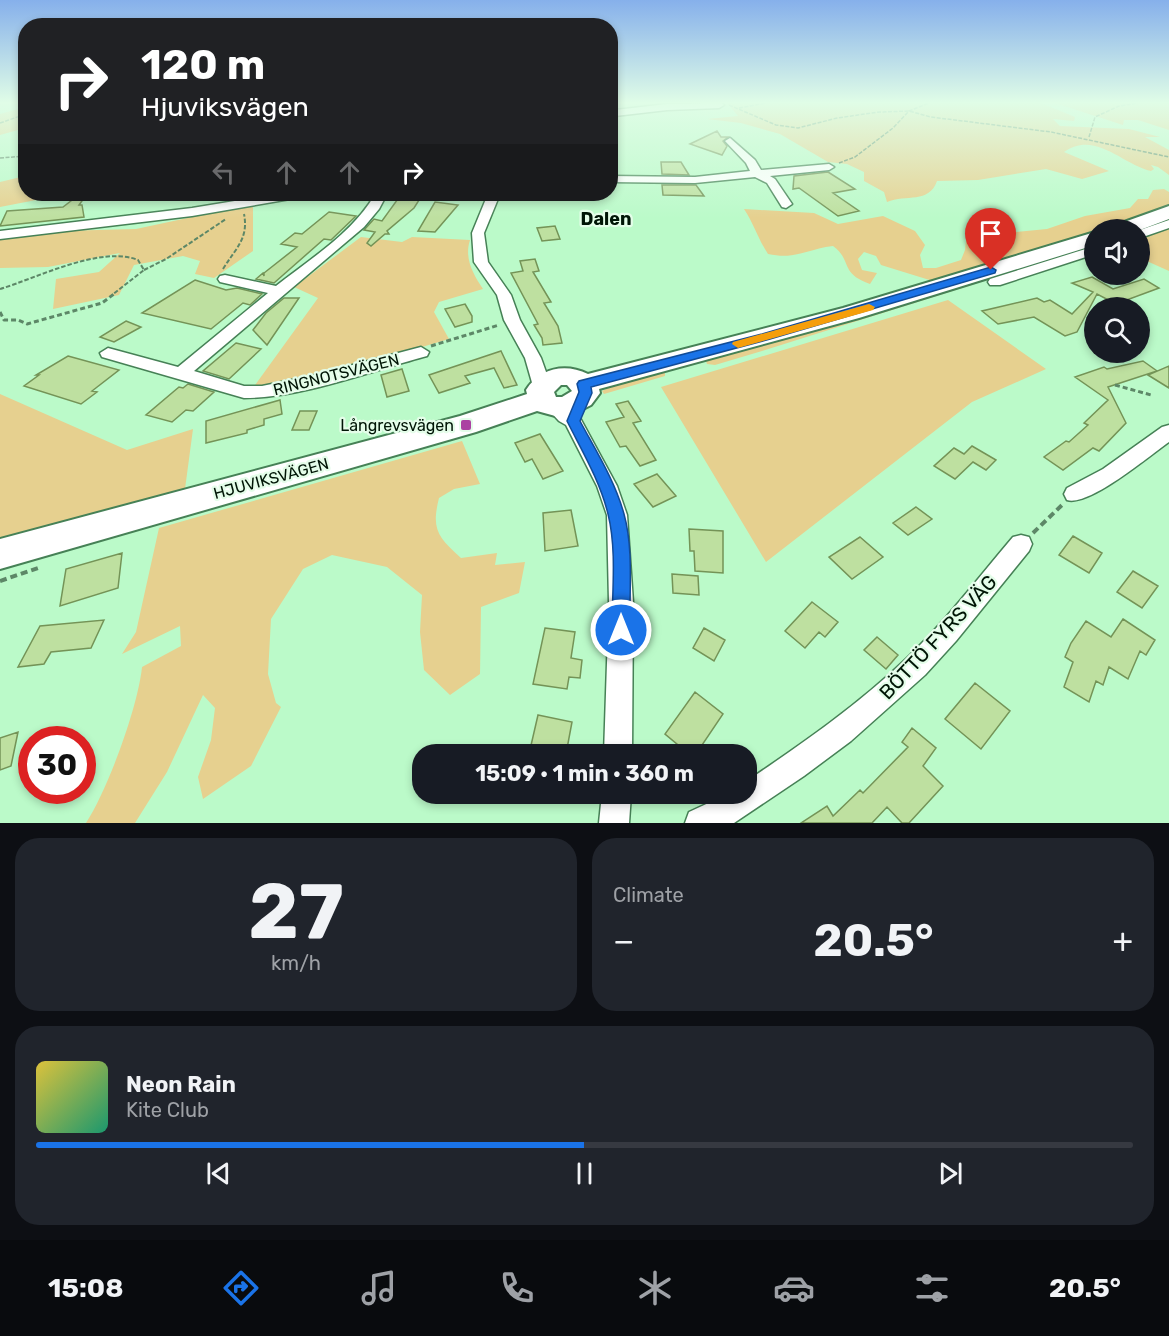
<!DOCTYPE html>
<meta charset="utf-8">
<style>
body{margin:0;font-family:Rubik,sans-serif;background:#20242c;color:#f1f3f6;height:100vh;display:flex;flex-direction:column;font-size:22px;white-space:nowrap}
*{box-sizing:border-box;margin:0}
p{font-size:20px;color:#9ea1a6}
.icon{flex:none;width:33px;height:33px;fill:none;stroke:currentColor;stroke-width:2;stroke-linecap:round;stroke-linejoin:round}
.map{position:relative;height:823px;overflow:hidden}
.drawer{display:flex;flex-direction:column;gap:15px;padding:15px;background:#0d0f14;flex:1}
.drawer>*{flex:none}
.top-card{position:absolute;left:18px;top:18px;width:600px;height:183px;border-radius:24px;box-shadow:0 3px 9px #0003;background:#202124;color:#fff;overflow:hidden}
.tools{position:absolute;left:1084px;top:219px;display:grid;gap:12px}
.tools a{display:grid;place-items:center;width:66px;height:66px;border-radius:50%;background:#171b24;box-shadow:0 3px 9px #0003;font-size:30px}
.speed{position:absolute;left:18px;top:726px;display:flex;gap:12px;font-size:30px;font-weight:700;text-align:center}
.speed>*{display:grid;place-content:center;width:78px;height:78px;border-radius:50%;background:#171b24;box-shadow:0 3px 9px #0003;line-height:1}
.speed .limit{border:9px solid #d22;background:#fff;color:#111}
.pin{position:absolute;display:grid;place-items:center;width:51px;height:51px;color:#fff;margin:-62px -26px;border-radius:50% 50% 50% 0;rotate:-45deg;box-shadow:0 0 6px #0007}
.pin .icon{rotate:45deg}
.me{position:absolute;width:66px;margin:-33px;rotate:0deg;stroke-linejoin:round;filter:drop-shadow(0 0 4px #0008)}
.turn{display:flex;align-items:center;gap:21px;height:126px;padding:0 24px;font-size:27px}
.turn .icon{width:78px;height:78px;stroke-width:2.5}
.turn b{display:block;font-size:42px;line-height:51px}
.lanes{display:flex;align-items:center;height:57px;padding:0 24px;background:#0003;justify-content:center;gap:30px;direction:ltr}
.lanes .off{opacity:.35}
.big{font-size:45px;font-weight:700;line-height:1.1}
.drawer .card{flex:1;display:flex;flex-direction:column;justify-content:center;gap:9px;min-width:0;padding:0 21px;border-radius:24px;background:#20242c}
.drawer .dial{align-items:center;gap:0}
.dial b{font-size:78px;line-height:1}
.song{display:flex;align-items:center;gap:18px}
.cover{width:72px;height:72px;border-radius:9px;background:linear-gradient(135deg,hsl(50 70% 55%),hsl(160 70% 35%))}
.played{height:6px;border-radius:3px;background:linear-gradient(90deg,#1a73e8 50%,#363941 50%)}
.keys{display:flex;justify-content:space-around;direction:ltr}
.heat{display:flex;justify-content:space-between;align-items:center;font-size:33px;direction:ltr}
.drawer .tiles{flex:1;display:grid;gap:15px;grid-template-columns:1fr 1fr}
.card:last-child{grid-column:span 2}
.trip{position:absolute;left:412px;top:744px;width:345px;height:60px;border-radius:24px;background:#171b24;box-shadow:0 3px 9px #0003;font-weight:700;line-height:60px;text-align:center}
.menu{display:flex;height:96px;justify-content:space-around;align-items:center;background:#090b0e;color:#9ea1a6}
.menu .icon{width:42px;height:42px}
.menu .active{color:#1a73e8}
.menu b{font-size:27px;color:#f1f3f6}
.map>svg:first-child{display:block}
.green{fill:#e6d08f}
.building{fill:#bee0a0;stroke:#749357;stroke-width:1.5}
.lines{fill:none;stroke-linecap:round;stroke-linejoin:round}
.minor-casing{stroke:#468156;stroke-width:3}
.primary-casing{stroke:#468156;stroke-width:4}
.path-far3{stroke:#5d8767;stroke-width:1.5;stroke-dasharray:4 1.5;stroke-linecap:butt}
.path-far2{stroke:#5d8767;stroke-width:2;stroke-dasharray:4.5 2;stroke-linecap:butt}
.path-far1{stroke:#5d8767;stroke-width:3;stroke-dasharray:5 3;stroke-linecap:butt}
.path{stroke:#5d8767;stroke-width:4;stroke-dasharray:7 4;stroke-linecap:butt}
.minor{fill:#fff;fill-rule:evenodd}
.primary{fill:#fff;fill-rule:evenodd}
.route{fill:#1a73e8;stroke:#114b97;stroke-width:1.5}
.slow{fill:#f59e0b}
.poi-dot{fill:#ab41a2;stroke:#e4fde9;stroke-width:2}
.labels{text-anchor:middle;stroke-width:4.5;stroke-linejoin:round;paint-order:stroke}
.street-label{font-size:16px;fill:#001506;stroke:#e4fde9}
.poi-label{font-size:16px;fill:#001506;stroke:#e4fde9;text-anchor:end}
.far-district-label{font-size:18px;font-weight:bold;fill:#001506;stroke:#e4fde9}
.near-street-label{font-size:20px;fill:#001506;stroke:#e4fde9}
</style>
<div class="map">
<svg width="1169" height="823" viewBox="0 0 1169 823">
<rect width="100%" height="100%" fill="#bbfac9"/>
<!-- green -->
<path class="green" d="M727 103H1041L1075 117 1074 121 1053 119 1060 126 1129 129 1160 137H1145L1169 150V175L1158 167 1151 165 1154 169 1151 171C1123 165 1095 130 1064 152L1109 171 1082 179 1046 169 978 180 937 181C929 204 906 194 887 202L884 192 864 181V172L847 164 828 162 780 134 741 123 707 119 738 116Z
M1055 103H1169V130L1138 120H1124L1123 125Z
M25 107V128L0 135V114Z
M25 176 26 194H67L0 207V182Z
M1164 189 1169 192V208L1108 229 1095 230V234L936 282 881 265 876 256 864 252 858 259 862 270 877 273 870 284C839 273 853 261 833 246 807 249 796 260 768 254 758 239 754 224 744 209L814 213 838 224 883 216 915 231 925 245 920 255 923 268H936L961 260 965 250 967 231 993 228 1015 232 1047 229 1085 216 1130 208 1138 199H1148L1153 190Z
M253 204V251L214 278 195 274 200 261 183 256 134 265 119 295 53 309 56 279 99 272 120 253 48 267 0 268V239L60 231 136 229Z
M1169 225V271L1140 258V238Z
M361 237 402 242 412 237 470 240C464 258 473 274 483 289L439 302 434 312 449 339 317 378 253 388 318 298 294 287Z
M1095 244V246L762 351 715 365 707 364 706 361Z
M948 300 1046 369 972 402 766 562 661 387Z
M665 371V376L604 394 602 391 622 381Z
M0 394 127 450 193 429 185 489 0 542Z
M462 441 480 484 454 489 439 498C431 530 438 537 461 558L497 553 495 565 525 562 519 593 481 607 480 674 450 695 424 670 420 632 422 595 387 567 332 555 303 569 271 619 268 674 276 703 281 707 251 766 203 799 198 777 211 740 215 708 203 695 167 772 135 823H86C108 789 138 707 142 667L181 646 180 626 122 654 136 632 159 528Z"/>
<!-- building -->
<path class="building" d="M717 131 721 137H728L723 141 727 146 722 155 690 144Z
M661 162H681L689 175 662 174Z
M828 172 855 189 833 193 859 211 838 216 799 188 793 189 794 176Z
M662 185H696L704 196 663 195Z
M80 194H87L79 205H82L84 217 0 226 7 211 63 207Z
M400 196 421 197 414 208 387 231 389 234H385L371 246 367 243 375 232 364 230 374 219 382 221Z
M435 202 458 205 435 232 418 231Z
M329 212 356 216 331 240 324 239 274 283 256 279 263 273 264 276V273L297 247 281 244 295 233 302 234Z
M555 226 560 239 542 241 537 228Z
M535 259 539 271 533 272 551 302 544 303 558 326 562 343 543 345 542 338 534 325 538 324 511 273 523 271 520 261Z
M1092 277 1113 289 1144 279 1159 288 1116 304 1097 294 1077 332 1065 336 1034 317 998 324 982 311 1037 298 1044 302 1050 300 1072 314 1093 292 1072 283Z
M195 280 226 290 237 288 262 294 250 305 243 303 211 329 142 313Z
M284 298H299L267 345 253 330 266 313Z
M465 304 472 316V322L455 327 445 309Z
M126 321 141 327 114 342 100 337Z
M236 343 261 349 229 379 203 371Z
M501 351 517 385 504 388 494 368 465 376 470 383 439 393 429 375Z
M68 356 119 370 92 391 97 392 81 404 24 386 39 375H36Z
M1143 361 1157 371 1108 387 1126 423 1099 451 1093 448 1063 470 1044 457 1066 441 1069 442 1088 425 1084 423 1108 400 1075 377 1104 367 1107 369Z
M1169 366V388L1148 375Z
M402 369 409 391 387 397 381 375Z
M188 384 214 392 193 411 186 410 172 422 146 415 179 387 183 388Z
M280 400 282 414 264 419V425L247 430V433L206 443V421Z
M628 401 641 421 633 423 656 460 640 466 626 446 620 447 606 422 624 417 616 404Z
M300 411H317L309 430H292Z
M540 434 563 471 543 479 532 459 525 462 515 443Z
M972 446 996 460 986 470 973 462 955 479 934 466 954 448 964 454Z
M657 474 676 496 653 507 634 484Z
M916 507 932 519 908 535 893 523Z
M571 510 578 546 545 551 543 513Z
M689 529 723 531V573L695 571 694 551H690Z
M1073 536 1102 553 1089 573 1059 555Z
M860 537 883 557 852 579 829 557Z
M122 553 118 588 60 606 66 569Z
M1133 571 1158 586 1142 608 1117 592Z
M672 574 698 576 699 595 673 593Z
M812 602 838 622 825 637 819 632 805 648 785 631Z
M1123 619 1155 640 1146 655 1140 651 1128 679 1109 667 1103 685 1096 681 1089 702 1064 687 1073 662 1065 657 1071 643 1086 621 1111 637Z
M104 620 91 648 51 652 44 664 18 667 40 626Z
M545 628 575 632 571 658 582 660 580 678 569 677 567 689 533 684Z
M704 628 725 640 714 661 693 648Z
M877 637 898 655 886 669 864 650Z
M975 683 1010 711 981 749 945 719Z
M695 692 723 714 696 754H689L665 734Z
M538 715 572 722 566 754H529Z
M912 728 936 748 923 766 943 786 909 823H902L887 807 872 823H801L827 806 833 816 860 790 863 793 908 747 902 742Z
M18 732 11 766 0 770V738Z"/>
<g class="lines">
<defs>
<path id="minor" d="M721 103 724 105 719 108 667 110 615 116 610 113 615 110 667 104Z
M730 138 755 160 761 170 829 164 834 167 829 170 770 176 775 179 792 204 786 208 782 207 767 183 755 177 695 183 610 182V176L695 177 750 171 746 163 725 141Z
M278 194H302L296 198 192 216 0 239V231L192 208Z
M375 194H387L379 209 364 227 194 371 244 386H262L311 376 421 347 429 352 427 356C371 371 301 398 244 398L102 357 100 353 108 348 178 367 268 293 220 282 218 279 220 276 225 275 276 286C309 260 355 231 375 194Z
M488 194H500L484 233 488 262 511 295 520 320 541 358 551 386 548 390H536L533 386 525 358 504 320 497 295 474 262 472 233Z
M1169 220V228L1140 238V230Z
M1095 246V254L1000 285H990L988 282 990 279Z
M555 401 561 403 579 416 617 486 627 515 633 602 632 754H604L609 602 607 515 597 486 566 425 559 421 546 407 549 403Z
M1169 425V442C1149 456 1089 507 1067 500L1064 494 1067 488 1103 469 1162 427Z
M1021 535 1029 537 1032 544 1029 551 956 641 925 675 851 741 804 776 734 823H685L689 812 728 794H747V781C803 743 858 705 907 658 946 621 978 578 1013 537Z
M602 794H631L629 823H599Z"/>
<path id="primary" d="M1169 206V219L1140 230H1110L1113 226Z
M1095 232V245L859 318 599 389 600 393 591 405 577 412 559 417 537 411 476 432 0 569V539L460 416 527 394 526 390C540 368 565 363 588 374L843 308ZM561 385H567L572 391 562 397H556L554 392Z"/>
</defs>
<!-- minor casing -->
<use href="#minor" class="minor-casing"/>
<!-- primary casing -->
<use href="#primary" class="primary-casing"/>
<!-- path-far3 -->
<path class="path-far3" d="M729 105 776 125 798 128 837 118 879 112 909 111 931 117 1051 132 1169 157
M739 108 766 103
M0 123 26 114
M1089 137 1095 117 1119 106 1138 103
M0 158 26 156
M839 163 855 157 893 128 909 111 929 103"/>
<!-- path-far2 -->
<path class="path-far2" d="M223 269C235 249 249 239 244 214
M144 270 166 259 226 219
M0 289C37 278 101 245 138 260L144 270 112 295"/>
<!-- path-far1 -->
<path class="path-far1" d="M0 312 4 320H18L27 324 102 303 114 294
M431 346 499 325
M1115 385 1151 395"/>
<!-- path -->
<path class="path" d="M1033 533 1063 504
M0 581 38 568"/>
<!-- minor -->
<use href="#minor" class="minor"/>
<!-- primary -->
<use href="#primary" class="primary"/>
</g>
<!-- sky -->
<linearGradient id="sky" x2="0" y2="1"><stop stop-color="#86b0eb"/><stop offset="0.47" stop-color="#e0fde7"/><stop offset="1" stop-color="#e0fde7" stop-opacity="0"/></linearGradient>
<rect width="1169" height="218" fill="url(#sky)"/>
<!-- route -->
<path class="route" d="M991 267 996 270 995 273 770 339 591 387 592 393 580 421C596 451 615 481 624 514 634 550 629 593 630 630L627 636 621 639 614 636 612 630C612 593 617 550 608 514 600 481 582 451 567 421L579 392 577 384 579 381 762 334Z"/>
<!-- slow -->
<path class="slow" d="M869 304 875 307 873 310 738 348 732 344 733 342Z"/>
<!-- markers -->
<rect class="poi-dot" x="460" y="419" width="12" height="12" rx="3"/>
<g class="labels">
<!-- street labels -->
<g class="street-label">
<text transform="translate(336 374) rotate(-14)" y="6">RINGNOTSVÄGEN</text>
<text transform="translate(271 478) rotate(-15)" y="6">HJUVIKSVÄGEN</text>
</g>
<!-- poi labels -->
<g class="poi-label">
<text x="454" y="431">Långrevsvägen</text>
</g>
<!-- far-district labels -->
<g class="far-district-label">
<text x="606" y="225">Dalen</text>
</g>
<!-- near-street labels -->
<g class="near-street-label">
<text transform="translate(938 637) rotate(-47)" y="7">BÖTTÖ FYRS VÄG</text>
</g>
</g>
</svg>
<div class="tools">
<a><svg class="icon" aria-label="sound" viewBox="0 0 24 24"><path d="M4 9h4l5-4v14l-5-4H4zM17 9q2 3 0 6"/></svg></a>
<a><svg class="icon" aria-label="search" viewBox="0 0 24 24"><circle cx="10" cy="10" r="6"/><path d="M15 15l6 6"/></svg></a>
</div>
<div class="speed"><div class="limit">30</div></div>
<div class="pin" style="left:991px;top:270px;background:#d93025"><svg class="icon" aria-label="arrive" viewBox="0 0 24 24"><path d="M6 21V4h12l-3 4 3 4H6"/></svg></div>
<svg class="me" style="left:621px;top:630px" viewBox="-20 -20 40 40"><circle r="17" fill="#1a73e8" stroke="#fff" stroke-width="3"/><path d="M0-11L8 9 0 5-8 9z" fill="#fff"/></svg>
<div class="trip">15:09 · 1 min · 360 m</div>
<div class="top-card">
<div class="turn"><svg class="icon" aria-label="right" viewBox="0 0 24 24"><path d="M7 20v-9h11M14 6l5 5-5 5"/></svg><div><b>120 m</b>Hjuviksvägen</div></div>
<div class="lanes"><svg class="icon off" aria-label="left" viewBox="0 0 24 24"><path d="M17 20v-9H6M10 6l-5 5 5 5"/></svg><svg class="icon off" aria-label="ahead" viewBox="0 0 24 24"><path d="M12 20V5M6 11l6-6 6 6"/></svg><svg class="icon off" aria-label="ahead" viewBox="0 0 24 24"><path d="M12 20V5M6 11l6-6 6 6"/></svg><svg class="icon" aria-label="right" viewBox="0 0 24 24"><path d="M7 20v-9h11M14 6l5 5-5 5"/></svg></div>
</div>
</div>
<section class="drawer">
<div class="tiles">
<div class="card dial"><b>27</b><p>km/h</p></div>
<div class="card"><p>Climate</p>
<div class="heat"><a>−</a><b class="big">20.5°</b><a>+</a></div>
</div>
<div class="card">
<div class="song"><i class="cover"></i><div><b>Neon Rain</b><p>Kite Club</p></div></div>
<div class="played"></div>
<div class="keys"><svg class="icon" aria-label="previous" viewBox="0 0 24 24"><path d="M18 5L8 12l10 7zM5 5v14"/></svg><svg class="icon" aria-label="pause" viewBox="0 0 24 24"><path d="M8 5v14M16 5v14"/></svg><svg class="icon" aria-label="next" viewBox="0 0 24 24"><path d="M6 5l10 7-10 7zM19 5v14"/></svg></div>
</div>
</div>
</section>
<nav class="menu">
<b>15:08</b>
<svg class="icon active" aria-label="directions" viewBox="0 0 24 24"><path d="M12 3l9 9-9 9-9-9zM9 14v-3h6M13 9l2 2-2 2"/></svg>
<svg class="icon" aria-label="music" viewBox="0 0 24 24"><path d="M9 18V5l10-2v13"/><circle cx="6" cy="18" r="3"/><circle cx="16" cy="16" r="3"/></svg>
<svg class="icon" aria-label="phone" viewBox="0 0 24 24"><path d="M5 4h4l2 5-3 2q2 4 5 5l2-3 5 2v4C11 20 4 13 5 4z"/></svg>
<svg class="icon" aria-label="climate" viewBox="0 0 24 24"><path d="M12 3v18M4 7l16 10M4 17L20 7"/></svg>
<svg class="icon" aria-label="car" viewBox="0 0 24 24"><path d="M5 17H2v-5l4-1 3-4h7l3 4 3 1v5h-3M9 17h6M6 11h13"/><circle cx="7" cy="17" r="2"/><circle cx="17" cy="17" r="2"/></svg>
<svg class="icon" aria-label="filters" viewBox="0 0 24 24"><path d="M4 7h16M4 17h16"/><circle cx="9" cy="7" r="2"/><circle cx="15" cy="17" r="2"/></svg>
<b>20.5°</b>
</nav>
